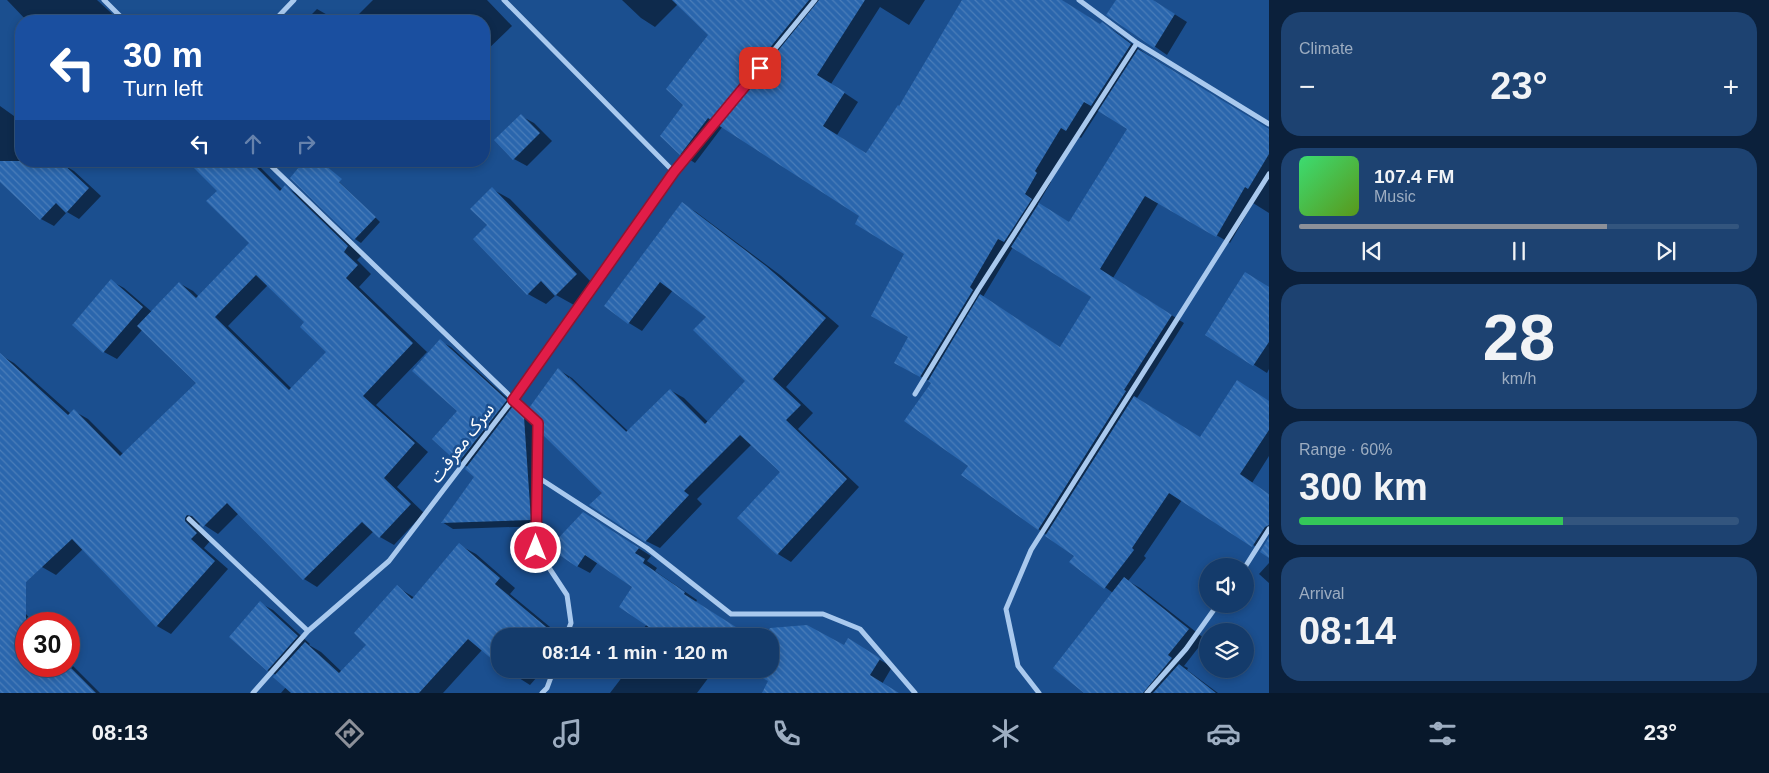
<!DOCTYPE html>
<meta charset="utf-8">
<style>
body{margin:0;font-family:Helvetica,"Noto Sans Arabic",sans-serif;background:#1d4271;color:#f1f3f6;height:100vh;display:flex;flex-direction:column;font-size:19px;white-space:nowrap}
*{box-sizing:border-box;margin:0}
p{font-size:16px;color:#9dadc1}
.icon{flex:none;width:28px;height:28px;fill:none;stroke:currentColor;stroke-width:2;stroke-linecap:round;stroke-linejoin:round}
.map{position:relative;flex:1;overflow:hidden}
.details{display:flex;flex-direction:column;gap:12px;padding:12px;background:#0b203b;width:500px}
.details>*{flex:none}
.guide{position:absolute;left:15px;top:15px;width:475px;height:152px;border-radius:20px;box-shadow:0 2px 8px #0003,0 0 0 1px #33557e;background:#1a4fa0;color:#fff;overflow:hidden}
.tools{position:absolute;left:1199px;top:558px;display:grid;gap:10px}
.tools a{display:grid;place-items:center;width:55px;height:55px;border-radius:50%;background:#143b6b;box-shadow:0 2px 8px #0003,0 0 0 1px #33557e;font-size:25px}
.speed{position:absolute;left:15px;top:612px;display:flex;gap:10px;font-size:25px;font-weight:700;text-align:center}
.speed>*{display:grid;place-content:center;width:65px;height:65px;border-radius:50%;background:#143b6b;box-shadow:0 2px 8px #0003,0 0 0 1px #33557e;line-height:1}
.speed .limit{border:8px solid #d22;background:#fff;color:#111}
.pin{position:absolute;display:grid;place-items:center;width:42px;height:42px;color:#fff;margin:-21px;border-radius:10px;box-shadow:0 2px 8px #0006}
.me{position:absolute;width:55px;margin:-28px;rotate:0deg;stroke-linejoin:round;filter:drop-shadow(0 0 4px #0008)}
.turn{display:flex;align-items:center;gap:18px;height:105px;padding:0 25px;font-size:22px}
.turn .icon{width:65px;height:65px;stroke-width:2.5}
.turn b{display:block;font-size:35px;line-height:42px}
.lanes{display:flex;align-items:center;height:48px;padding:0 25px;background:#0003;justify-content:center;gap:25px;direction:ltr}
.lanes .off{opacity:.35}
.big{font-size:38px;font-weight:700;line-height:1.1}
.details .widget{flex:1;display:flex;flex-direction:column;justify-content:center;gap:8px;min-width:0;padding:0 18px;border-radius:20px;background:#1d4271}
.details .dial{align-items:center;gap:0}
.dial b{font-size:65px;line-height:1}
.song{display:flex;align-items:center;gap:15px}
.cover{width:60px;height:60px;border-radius:8px;background:linear-gradient(135deg,hsl(140 70% 55%),hsl(90 70% 35%))}
.played{height:5px;border-radius:2px;background:linear-gradient(90deg,#8c9099 70%,#33557e 70%)}
.keys{display:flex;justify-content:space-around;direction:ltr}
.heat{display:flex;justify-content:space-between;align-items:center;font-size:28px;direction:ltr}
.charge{height:8px;border-radius:4px;background:linear-gradient(90deg,#34c759 60%,#33557e 0)}
.trip{position:absolute;left:491px;top:628px;width:288px;height:50px;border-radius:20px;background:#143b6b;box-shadow:0 2px 8px #0003,0 0 0 1px #33557e;font-weight:700;line-height:50px;text-align:center}
.menu{display:flex;height:80px;justify-content:space-around;align-items:center;background:#08182b;color:#9dadc1}
.menu .icon{width:35px;height:35px}
.menu .active{color:#8c9099}
.menu b{font-size:22px;color:#f1f3f6}
main{display:flex;flex:1;min-height:0}
.map>svg:first-child{display:block}
.shadow{fill:#0007;fill-rule:evenodd}
.building{fill:url(#building-back-hatch);fill-rule:evenodd}
.lines{fill:none;stroke-linecap:round;stroke-linejoin:round}
.street{stroke:#a9c9ee;stroke-width:5}
.route-casing{stroke:#92132f;stroke-width:12}
.route{stroke:#e11d48;stroke-width:9}
.labels{text-anchor:middle;stroke-width:5;stroke-linejoin:round;paint-order:stroke}
.street-label{font-size:18px;fill:#fff;stroke:#1b4f8f}
</style>
<main>
<div class="map">
<svg width="1269" height="693" viewBox="0 0 1269 693">
<defs>
<pattern id="building-back-hatch" width="6" height="6" patternUnits="userSpaceOnUse" patternTransform="scale(1.25)"><rect width="6" height="6" fill="#2a66ad"/><path d="M-1 5l2 2M0 0l6 6M5-1l2 2" fill="none" stroke="#4a7db9"/></pattern>
</defs>
<rect width="100%" height="100%" fill="#1b4f8f"/>
<!-- shadow -->
<path class="shadow" d="M7 0H97L120 21H27Z
M373 0H487L512 26 484 53V21H352Z
M622 0H925L909 25 880 7 831 84 858 102 837 135 867 154 913 85 963 0H1061L1101 25 1102 24 1116 32 1145 53 1269 130V213L1253 203 1230 243 1159 202 1113 278 1184 323 1137 398 1200 438 1269 401V456L1252 483 1269 494V532L1258 548 1182 500 1144 556 1146 558 1128 581 1140 588 1205 639 1184 666 1188 668 1187 670 1218 693H1086L1113 593 1071 562 1076 556 963 475 969 466 933 383 910 371 905 253 861 215 723 126 695 163 681 154 661 136 684 105 710 34 678 4 655 27 641 18ZM1099 110 1129 128 1070 223 1038 204 1051 182 1049 181 1076 135 1081 138ZM1013 247 1093 296 1061 348 983 297Z
M1117 0H1152L1187 22 1167 55 1108 14Z
M317 9 331 17 335 21H305Z
M0 106 21 121V130L19 133 21 135V161L62 164 74 171 101 196 79 219 67 212 54 226 41 219 0 180Z
M521 116 534 123 552 141 527 166 514 159 496 140Z
M189 161H254L283 190 285 187 299 195 362 255 357 260 371 274 359 287 427 352 376 405 428 452 397 487 424 513 394 545 380 537 374 531 317 587 304 579 239 513 218 534 201 523 198 526 210 541 204 548 228 569 171 634 157 626 83 549 56 575 42 567 0 522V355L14 363 71 414 74 411 88 419 123 454 198 383 142 330 117 359 104 352 73 324 111 281 124 288 152 312 179 283 193 291 199 297 251 243 219 191ZM268 285 306 322 328 352 292 389 228 326Z
M318 161 380 222 361 243 355 239 292 178Z
M492 189 510 199 594 285 574 305 556 295 546 304 528 294 488 225Z
M682 204 696 212 780 275 839 326 786 387 813 413 798 429 859 487 791 562 778 554 739 518 782 472 752 444 697 499 702 504 660 548 646 541 603 493 559 370 572 378 628 431 670 390 684 398 708 422 747 381 708 317 673 290 642 331 629 323ZM569 377 631 436 629 438 569 380Z
M1269 287V369L1267 373 1207 335Z
M440 341 451 347 517 407 516 409 525 414 537 425 535 424 542 526 453 529 442 522 475 477 468 467 459 462 433 439 459 411Z
M596 521 651 556 647 561 657 568 655 571 697 600 696 602 749 636H638L647 624 634 587 598 562 590 573 577 566Z
M459 545 476 554 515 588 510 594 561 636H500V665L482 650 443 693H281L286 687 276 675 267 670 260 603 273 610 310 644 309 645 321 652 342 672 368 645 397 587 415 598Z
M1269 563V583L1259 574Z
M0 590 8 594 35 624H26V666H69V662L100 693H0Z
M806 627 845 646 860 648 892 667 882 684 897 693H767L770 681 746 669H770V636H761L764 630Z
M505 669H544L530 685Z
M614 669H715L697 693H610L623 676Z"/>
<!-- building -->
<path class="building" d="M672 0H809L711 120 708 118 680 155 660 136 683 105 666 89 708 35Z
M819 0H865L817 75 845 92 823 126 866 153 898 105 899 106 962 0H1062L1100 24 1102 22 1131 44 1091 106 1084 102 1066 131 1061 128 1035 171 1037 173 1025 194 1032 199 1004 242 998 239 970 287 973 290 920 377 894 363 908 337 871 316 904 254 855 224 859 216 718 125Z
M1116 0H1153L1175 14 1154 48 1106 15Z
M1138 49 1269 129V154L1248 189 1245 187 1216 237 1145 196 1100 269 1172 315 1124 390 1126 391 1038 530 961 475 968 466 904 421 931 383 928 381 980 294 1060 347 1091 297 1011 247 1039 203 1069 222 1127 129 1098 111Z
M521 114 540 133 513 160 494 140Z
M0 161H60L89 188 66 213 56 203 40 220 0 182Z
M187 161H250L280 191 285 185 348 246 344 252 358 265 346 278 413 343 363 396 415 443 384 478 411 504 379 538 362 522 303 580 227 503 203 527 192 516 187 515 185 518V521L197 533 191 539 215 561 156 627 72 539 26 582V620L30 624H26V666H69L96 693H0V353L68 415 74 409 120 456 196 383 137 326 179 282 196 298 249 243 206 201 217 191ZM256 275 304 322 300 327 326 352 289 390 215 317Z
M304 161H320L342 179 339 182 376 217 354 240 290 178Z
M492 187 577 274 555 296 541 281 527 295 473 239 487 225 470 209Z
M682 202 766 266 826 318 773 379 801 405 786 420 847 479 777 555 737 518 780 472 740 435 684 491 689 495 645 542 589 505 602 493 542 434V421L529 408 558 368 626 432 670 389 705 424 745 381 693 330 706 317 660 282 628 324 604 306Z
M1245 272 1269 287V342L1253 366 1205 335Z
M111 279 143 307 103 353 72 325Z
M440 339 507 400 458 463 432 439 457 411 412 371Z
M1237 380 1269 401V430L1240 474 1269 494V525L1265 527 1252 547 1169 493 1132 548 1134 550 1104 589 1069 562 1074 556 1045 536 1134 396 1200 437Z
M513 406 534 425 524 417 531 520 441 523 474 477 465 469Z
M583 512 639 548 635 553 645 559 643 563 685 592 684 594 750 636H662L619 607 632 587 585 555 577 567 549 548Z
M1269 537V558L1260 552Z
M459 543 500 578 495 584 551 631 547 636H500V666L468 639 419 693H291L273 677 305 642 339 673 366 645 354 633 397 585 412 599Z
M1124 577 1189 629 1168 655 1172 658 1143 693H1084L1053 668Z
M260 601 298 636 267 671 229 637Z
M807 625 844 645 848 638 878 657 880 659 870 675 899 693H762L768 681 748 670V669H770V636H765L770 628Z
M1179 664 1216 693H1153Z
M503 669H520L513 677Z"/>
<g class="lines">
<!-- street -->
<path class="street" d="M104 0 125 21
M504 0 674 172
M1079 0 1137 43 1269 124
M274 21 294 0
M266 161 538 423 536 476 647 548 731 614H823L860 629 915 693
M915 394 978 290 1137 43
M536 476V548L567 595 571 623 566 636
M189 519 308 631
M1245 567 1269 529
M253 693 308 631 389 561 513 399 674 172 815 0
M542 693 547 688 554 669
M1039 693 1018 666 1006 609 1031 550 1269 174
M1147 693 1186 649 1218 604"/>
</g>
<g class="lines">
<defs>
<path id="route" d="M536 548 538 423 513 400 674 172 760 68"/>
</defs>
<!-- route casing -->
<use href="#route" class="route-casing"/>
<!-- route -->
<use href="#route" class="route"/>
</g>
<g class="labels">
<!-- street labels -->
<g class="street-label">
<text transform="translate(462 443) rotate(-53)" y="6">سرک معرفت</text>
</g>
</g>
</svg>
<div class="tools">
<a><svg class="icon" aria-label="sound" viewBox="0 0 24 24"><path d="M4 9h4l5-4v14l-5-4H4zM17 9q2 3 0 6"/></svg></a>
<a><svg class="icon" aria-label="layers" viewBox="0 0 24 24"><path d="M12 4l9 5-9 5-9-5zM3 14l9 5 9-5"/></svg></a>
</div>
<div class="speed"><div class="limit">30</div></div>
<div class="pin" style="left:760px;top:68px;background:#d93025"><svg class="icon" aria-label="arrive" viewBox="0 0 24 24"><path d="M6 21V4h12l-3 4 3 4H6"/></svg></div>
<svg class="me" style="left:536px;top:548px" viewBox="-20 -20 40 40"><circle r="17" fill="#e11d48" stroke="#fff" stroke-width="3"/><path d="M0-11L8 9 0 5-8 9z" fill="#fff"/></svg>
<div class="trip">08:14 · 1 min · 120 m</div>
<div class="guide">
<div class="turn"><svg class="icon" aria-label="left" viewBox="0 0 24 24"><path d="M17 20v-9H6M10 6l-5 5 5 5"/></svg><div><b>30 m</b>Turn left</div></div>
<div class="lanes"><svg class="icon" aria-label="left" viewBox="0 0 24 24"><path d="M17 20v-9H6M10 6l-5 5 5 5"/></svg><svg class="icon off" aria-label="ahead" viewBox="0 0 24 24"><path d="M12 20V5M6 11l6-6 6 6"/></svg><svg class="icon off" aria-label="right" viewBox="0 0 24 24"><path d="M7 20v-9h11M14 6l5 5-5 5"/></svg></div>
</div>
</div>
<section class="details">
<div class="widget"><p>Climate</p>
<div class="heat"><a>−</a><b class="big">23°</b><a>+</a></div>
</div>
<div class="widget">
<div class="song"><i class="cover"></i><div><b>107.4 FM</b><p>Music</p></div></div>
<div class="played"></div>
<div class="keys"><svg class="icon" aria-label="previous" viewBox="0 0 24 24"><path d="M18 5L8 12l10 7zM5 5v14"/></svg><svg class="icon" aria-label="pause" viewBox="0 0 24 24"><path d="M8 5v14M16 5v14"/></svg><svg class="icon" aria-label="next" viewBox="0 0 24 24"><path d="M6 5l10 7-10 7zM19 5v14"/></svg></div>
</div>
<div class="widget dial"><b>28</b><p>km/h</p></div>
<div class="widget"><p>Range · 60%</p><b class="big">300 km</b><div class="charge"></div></div>
<div class="widget"><p>Arrival</p><b class="big">08:14</b></div>
</section>
</main>
<nav class="menu">
<b>08:13</b>
<svg class="icon active" aria-label="directions" viewBox="0 0 24 24"><path d="M12 3l9 9-9 9-9-9zM9 14v-3h6M13 9l2 2-2 2"/></svg>
<svg class="icon" aria-label="music" viewBox="0 0 24 24"><path d="M9 18V5l10-2v13"/><circle cx="6" cy="18" r="3"/><circle cx="16" cy="16" r="3"/></svg>
<svg class="icon" aria-label="phone" viewBox="0 0 24 24"><path d="M5 4h4l2 5-3 2q2 4 5 5l2-3 5 2v4C11 20 4 13 5 4z"/></svg>
<svg class="icon" aria-label="climate" viewBox="0 0 24 24"><path d="M12 3v18M4 7l16 10M4 17L20 7"/></svg>
<svg class="icon" aria-label="car" viewBox="0 0 24 24"><path d="M5 17H2v-5l4-1 3-4h7l3 4 3 1v5h-3M9 17h6M6 11h13"/><circle cx="7" cy="17" r="2"/><circle cx="17" cy="17" r="2"/></svg>
<svg class="icon" aria-label="filters" viewBox="0 0 24 24"><path d="M4 7h16M4 17h16"/><circle cx="9" cy="7" r="2"/><circle cx="15" cy="17" r="2"/></svg>
<b>23°</b>
</nav>
